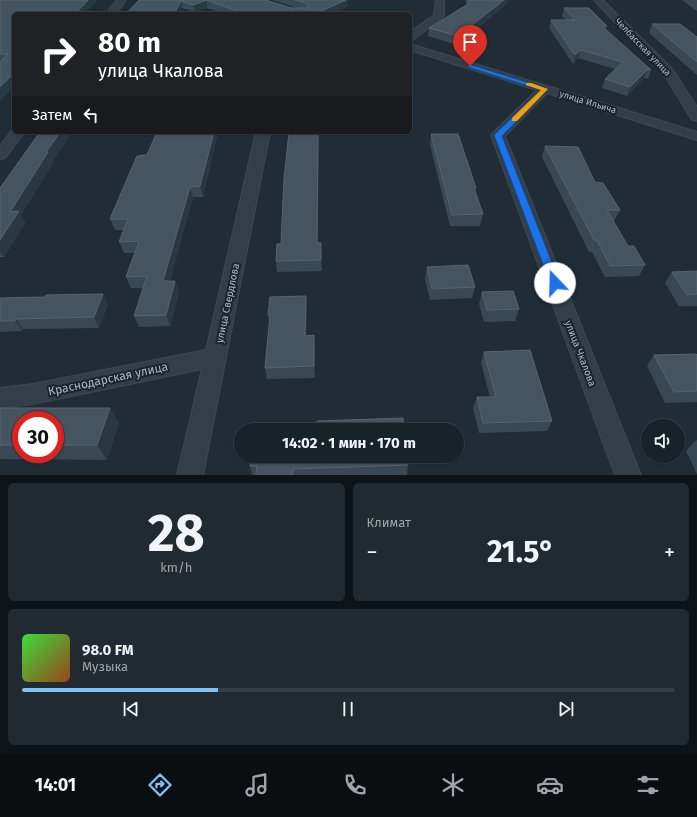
<!DOCTYPE html>
<html lang="ru">
<meta charset="utf-8">
<style>
body{margin:0;font-family:"Fira Sans",sans-serif;background:#212a31;color:#f1f3f6;height:100vh;display:flex;flex-direction:column;font-size:15px;white-space:nowrap}
*{box-sizing:border-box;margin:0}
p{font-size:13px;color:#9fa4a8}
.icon{flex:none;width:22px;height:22px;fill:none;stroke:currentColor;stroke-width:2;stroke-linecap:round;stroke-linejoin:round}
.map{position:relative;height:475px;overflow:hidden}
.side{display:flex;flex-direction:column;gap:8px;padding:8px;background:#0d1317;flex:1}
.side>*{flex:none}
.guide{position:absolute;left:12px;top:12px;width:400px;height:122px;border-radius:6px;box-shadow:0 1px 3px #0004,0 0 0 1px #363f46;background:#202124;color:#fff;overflow:hidden}
.tools{position:absolute;left:641px;top:419px;display:grid;gap:8px}
.tools a{display:grid;place-items:center;width:44px;height:44px;border-radius:50%;background:#182229;box-shadow:0 1px 3px #0004,0 0 0 1px #363f46;font-size:20px}
.speed{position:absolute;left:12px;top:411px;display:flex;gap:8px;font-size:20px;font-weight:700;text-align:center}
.speed>*{display:grid;place-content:center;width:52px;height:52px;border-radius:50%;background:#182229;box-shadow:0 1px 3px #0004,0 0 0 1px #363f46;line-height:1}
.speed .limit{border:6px solid #d22;background:#fff;color:#111}
.pin{position:absolute;display:grid;place-items:center;width:34px;height:34px;color:#fff;margin:-41px -17px;border-radius:50% 50% 50% 0;rotate:-45deg;box-shadow:0 0 4px #0007}
.pin .icon{rotate:45deg}
.me{position:absolute;width:44px;margin:-22px;rotate:339deg;stroke-linejoin:round;filter:drop-shadow(0 0 3px #0008)}
.turn{display:flex;align-items:center;gap:14px;height:84px;padding:0 20px;font-size:18px}
.turn .icon{width:52px;height:52px;stroke-width:2.5}
.turn b{display:block;font-size:28px;line-height:34px}
.then{display:flex;align-items:center;height:38px;padding:0 20px;background:#0003;gap:8px;font-size:15px}
.big{font-size:30px;font-weight:700;line-height:1.1}
.side .tile{flex:1;display:flex;flex-direction:column;justify-content:center;gap:6px;min-width:0;padding:0 14px;border-radius:6px;background:#212a31}
.side .dial{align-items:center;gap:0}
.dial b{font-size:52px;line-height:1}
.song{display:flex;align-items:center;gap:12px}
.cover{width:48px;height:48px;border-radius:6px;background:linear-gradient(135deg,hsl(120 70% 55%),hsl(20 70% 35%))}
.played{height:4px;border-radius:2px;background:linear-gradient(90deg,#7ec1f9 30%,#363f46 30%)}
.keys{display:flex;justify-content:space-around;direction:ltr}
.heat{display:flex;justify-content:space-between;align-items:center;font-size:22px;direction:ltr}
.side .tiles{flex:1;display:grid;gap:8px;grid-template-columns:1fr 1fr}
.tile:last-child{grid-column:span 2}
.trip{position:absolute;left:234px;top:423px;width:230px;height:40px;border-radius:20px;background:#182229;box-shadow:0 1px 3px #0004,0 0 0 1px #363f46;font-weight:700;line-height:40px;text-align:center}
.tab-bar{display:flex;height:64px;justify-content:space-around;align-items:center;background:#0a0e10;color:#9fa4a8}
.tab-bar .icon{width:28px;height:28px}
.tab-bar .selected{color:#7ec1f9}
.tab-bar b{font-size:18px;color:#f1f3f6}
.map>svg:first-child{display:block}
.lines{fill:none;stroke-linecap:round;stroke-linejoin:round}
.minor-casing{stroke:#3d4851;stroke-width:2}
.minor{fill:#333f48;fill-rule:evenodd}
.wall{fill:#384854;fill-rule:evenodd}
.shaded-wall{fill:#293843}
.building{fill:#445460;stroke:#556470}
.route{fill:#1a73e8;stroke:#114b97}
.slow{fill:#f59e0b}
.labels{text-anchor:middle;stroke-width:4;stroke-linejoin:round;paint-order:stroke}
.far-street-label{font-size:9px;fill:#adbac5;stroke:#19242c}
.street-label{font-size:10px;fill:#adbac5;stroke:#19242c}
.near-street-label{font-size:12px;fill:#adbac5;stroke:#19242c}
</style>
<div class="map">
<svg width="697" height="475" viewBox="0 0 697 475">
<rect width="100%" height="100%" fill="#202d37"/>
<g class="lines">
<defs>
<path id="minor" d="M117 0H126L116 14H106Z
M436 0H444V16L414 39 410 40V32L434 15Z
M594 0H603L673 70 697 107V121L692 120 664 74Z
M410 44 697 132V140L547 93 505 136 641 475H615L491 135 537 90 410 50Z
M13 129 14 132H25L5 158 0 159V146Z
M256 132H270L203 475H177L202 369 33 404 0 408V388L33 384 206 350Z"/>
</defs>
<!-- minor casing -->
<use href="#minor" class="minor-casing"/>
<!-- minor -->
<use href="#minor" class="minor"/>
</g>
<!-- wall -->
<path class="wall" d="M0 0 97 1 14 14V86L0 101Z
M139 0H266L291 8H297L272 0H348V6L331 14H225L207 8 195 12 182 8 180 14H126Z
M466 0H508L507 4 457 45 428 36 429 28 466 5Z
M682 0H697V11Z
M564 8 607 26 606 30 651 70 648 79 644 78 627 96 602 88 605 79 615 69 578 58 573 64 549 28 551 20H566L562 16Z
M652 24 697 37V75L649 33Z
M40 132H72L52 162 53 163 21 215 25 223 4 257H0V188Z
M157 132H218L203 197H193L170 281H175L179 292 170 326 139 327 134 316 143 288H131L126 277 135 253H124L119 242 124 230H115L110 219 147 155Z
M431 134 476 188 475 193 483 214 480 226H450L430 145Z
M545 146 595 182 620 210 614 221H613L628 246 645 265 639 276 605 277 592 252H589L542 157Z
M318 243H321L322 271 277 272 276 261Z
M427 267 475 287 472 298 430 300 425 279Z
M697 271V306H679L665 283 672 272Z
M482 292 519 309 515 321 484 322 479 304Z
M103 294 108 305 99 328 23 329 22 331 0 332V298L45 297Z
M307 308 306 336 315 347V378L267 379 265 368 269 323 268 315Z
M484 352 552 421 547 431 479 433 473 408 477 397H490L481 363Z
M654 355H697V402L665 403 647 366Z
M0 408H110L119 423 107 460 0 459ZM21 420H55V454H21Z
M697 440V474L686 451 695 441Z
M408 465 407 475H252L250 466Z"/>
<!-- shaded-wall -->
<path class="shaded-wall" d="M88 0H97V1L85 14H75Z
M206 0 207 8 195 12 193 5 207 0Z
M346 0H348V6L331 14H315Z
M504 0H508L507 4 457 45 458 36Z
M181 1 182 8 180 14H174Z
M581 50 578 58 573 64 575 55Z
M648 69 644 78 627 96 630 87Z
M14 73V86L0 101V87Z
M60 132H72L52 162 53 163 21 215 25 223 4 257 0 251V240L10 212 46 152Z
M214 132H218L203 197 200 186Z
M318 132H319L318 254 317 243Z
M190 187 193 197 167 293 163 281Z
M321 243 322 254V271L321 260Z
M175 281 179 292 170 326 166 315Z
M103 294 108 305 99 328 94 317Z
M306 296 307 308 306 347 305 336Z
M16 319 23 329 22 331 15 321Z
M314 335 315 347V378L314 366Z
M110 408 119 423 107 460 97 445Z"/>
<!-- building -->
<path class="building" d="M0 0H88L75 14H14V73L0 87V62L8 54H0Z
M139 0H207L193 5 181 1 174 14H126Z
M206 0H266L291 8H307L308 7 305 3 295 0H346L315 14H246Z
M468 0H504L458 36 429 28 470 3Z
M564 8H589L607 26H602L651 70 648 69 630 87 605 79 623 62 581 50 575 55 551 20H575Z
M652 24H680L697 37V62Z
M40 132H60L46 152H48L10 212 19 211 0 240V188Z
M157 132H214L200 186 190 187 163 281H175L166 315 134 316 147 276 126 277 139 241 119 242 128 219H110L137 156 147 155Z
M289 132H318L317 243H321V260L276 261 277 244H281L284 179Z
M431 134H458L476 188H474L483 214 452 215Z
M545 146 578 147 595 182 603 183 620 210H607L628 246H634L645 265 610 266 597 240H594Z
M468 265 475 287 432 289 427 267Z
M697 271V294L687 295 672 272Z
M513 291 519 309 487 310 482 292Z
M103 294 94 317 16 319 15 321H0V298L45 297 46 295Z
M306 296 305 336 314 335V366L265 368 270 315H268L270 297Z
M530 350 552 421 483 423 477 397H496L484 352Z
M696 354 697 355V391L674 392 654 355Z
M0 408H110L97 445H55V420H21V445H0Z
M403 418 404 430H317V421Z
M251 456H407L408 465 293 469V475H256L257 466H250Z"/>
<!-- route -->
<path class="route" d="M468 65H472L548 89 502 136 560 283 558 286H551L550 283 494 135 541 90 468 67Z"/>
<!-- slow -->
<path class="slow" d="M526 83H531L548 89 517 121H512V118L541 90 526 85Z"/>
<g class="labels">
<!-- far-street labels -->
<g class="far-street-label">
<text transform="translate(643 47) rotate(46)" y="3">Челбасская улица</text>
<text transform="translate(588 102) rotate(17)" y="3">улица Ильича</text>
</g>
<!-- street labels -->
<g class="street-label">
<text transform="translate(227 303) rotate(-78)" y="4">улица Свердлова</text>
<text transform="translate(581 353) rotate(69)" y="4">улица Чкалова</text>
</g>
<!-- near-street labels -->
<g class="near-street-label">
<text transform="translate(108 379) rotate(-12)" y="4">Краснодарская улица</text>
</g>
</g>
</svg>
<div class="tools">
<a><svg class="icon" aria-label="sound" viewBox="0 0 24 24"><path d="M4 9h4l5-4v14l-5-4H4zM17 9q2 3 0 6"/></svg></a>
</div>
<div class="speed"><div class="limit">30</div></div>
<div class="pin" style="left:470px;top:66px;background:#d93025"><svg class="icon" aria-label="arrive" viewBox="0 0 24 24"><path d="M6 21V4h12l-3 4 3 4H6"/></svg></div>
<svg class="me" style="left:555px;top:283px" viewBox="-20 -20 40 40"><circle r="19" fill="#fff"/><path d="M0-13L10 11 0 6-10 11z" fill="#1a73e8"/></svg>
<div class="trip">14:02 · 1 мин · 170 m</div>
<div class="guide">
<div class="turn"><svg class="icon" aria-label="right" viewBox="0 0 24 24"><path d="M7 20v-9h11M14 6l5 5-5 5"/></svg><div><b>80 m</b>улица Чкалова</div></div>
<div class="then">Затем<svg class="icon" aria-label="left" viewBox="0 0 24 24"><path d="M17 20v-9H6M10 6l-5 5 5 5"/></svg></div>
</div>
</div>
<section class="side">
<div class="tiles">
<div class="tile dial"><b>28</b><p>km/h</p></div>
<div class="tile"><p>Климат</p>
<div class="heat"><a>−</a><b class="big">21.5°</b><a>+</a></div>
</div>
<div class="tile">
<div class="song"><i class="cover"></i><div><b>98.0 FM</b><p>Музыка</p></div></div>
<div class="played"></div>
<div class="keys"><svg class="icon" aria-label="previous" viewBox="0 0 24 24"><path d="M18 5L8 12l10 7zM5 5v14"/></svg><svg class="icon" aria-label="pause" viewBox="0 0 24 24"><path d="M8 5v14M16 5v14"/></svg><svg class="icon" aria-label="next" viewBox="0 0 24 24"><path d="M6 5l10 7-10 7zM19 5v14"/></svg></div>
</div>
</div>
</section>
<nav class="tab-bar">
<b>14:01</b>
<svg class="icon selected" aria-label="directions" viewBox="0 0 24 24"><path d="M12 3l9 9-9 9-9-9zM9 14v-3h6M13 9l2 2-2 2"/></svg>
<svg class="icon" aria-label="music" viewBox="0 0 24 24"><path d="M9 18V5l10-2v13"/><circle cx="6" cy="18" r="3"/><circle cx="16" cy="16" r="3"/></svg>
<svg class="icon" aria-label="phone" viewBox="0 0 24 24"><path d="M5 4h4l2 5-3 2q2 4 5 5l2-3 5 2v4C11 20 4 13 5 4z"/></svg>
<svg class="icon" aria-label="climate" viewBox="0 0 24 24"><path d="M12 3v18M4 7l16 10M4 17L20 7"/></svg>
<svg class="icon" aria-label="car" viewBox="0 0 24 24"><path d="M5 17H2v-5l4-1 3-4h7l3 4 3 1v5h-3M9 17h6M6 11h13"/><circle cx="7" cy="17" r="2"/><circle cx="17" cy="17" r="2"/></svg>
<svg class="icon" aria-label="filters" viewBox="0 0 24 24"><path d="M4 7h16M4 17h16"/><circle cx="9" cy="7" r="2"/><circle cx="15" cy="17" r="2"/></svg>
</nav>
